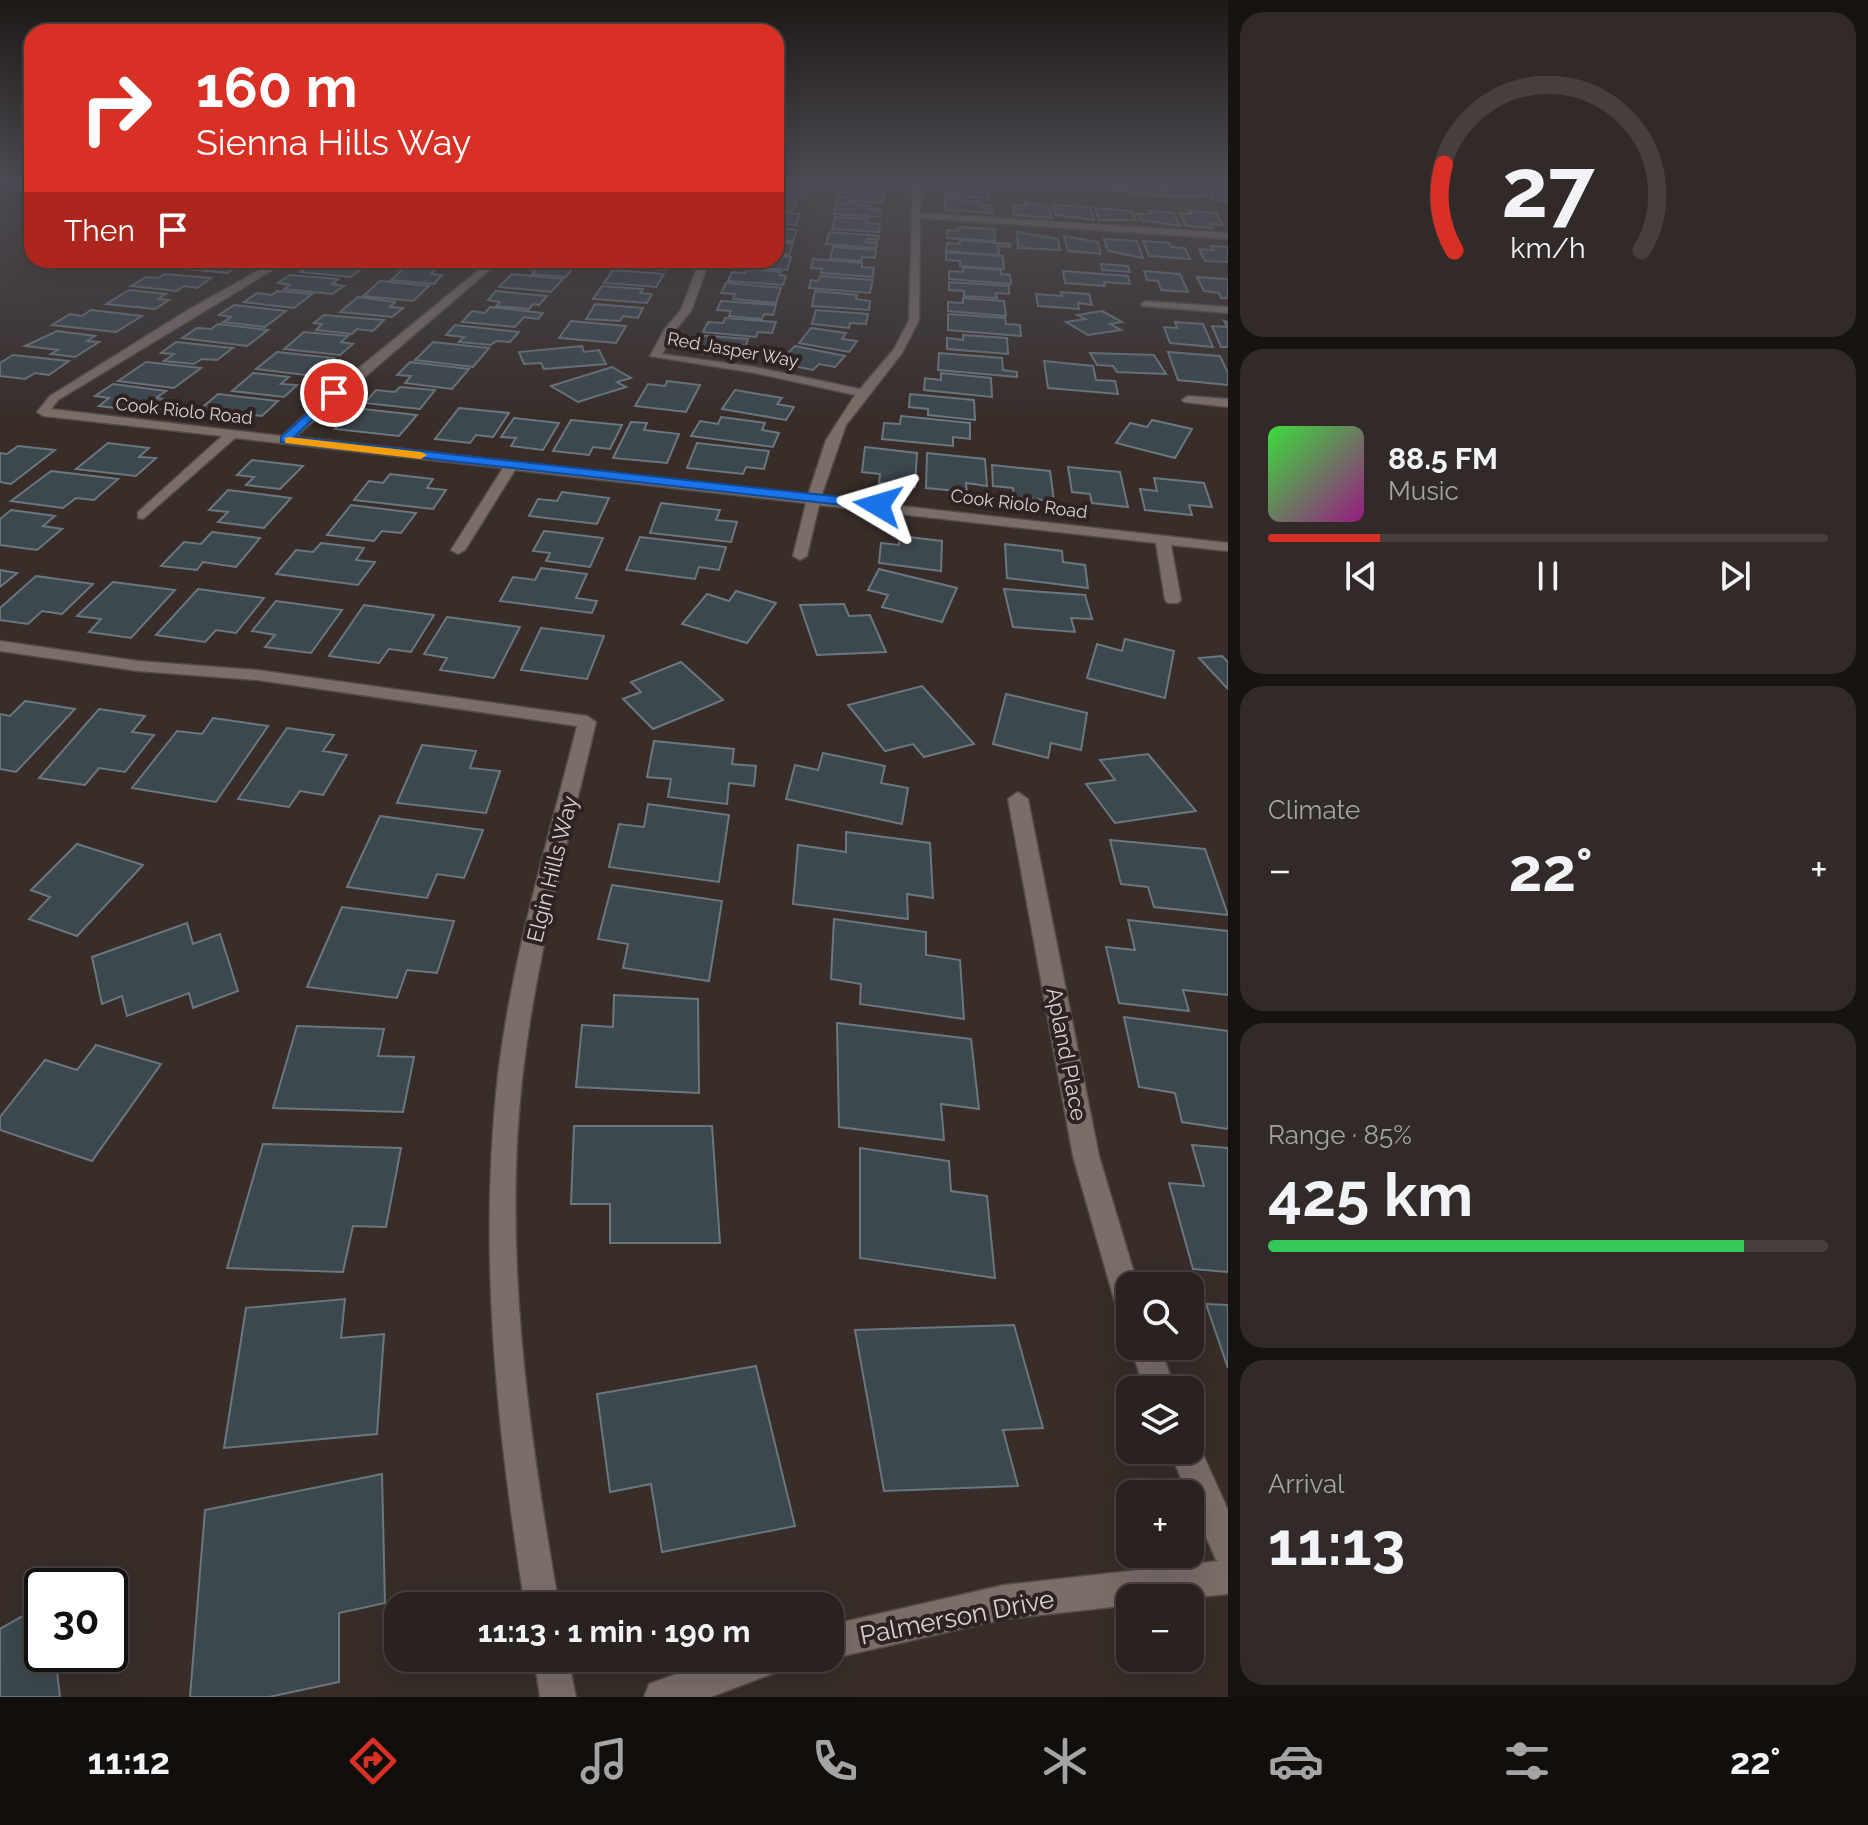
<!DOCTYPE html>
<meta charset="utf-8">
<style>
body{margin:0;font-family:Raleway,sans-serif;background:#322a28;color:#f1f3f6;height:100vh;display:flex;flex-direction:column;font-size:30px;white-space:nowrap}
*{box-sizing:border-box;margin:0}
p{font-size:26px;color:#a5a4a4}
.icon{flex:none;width:44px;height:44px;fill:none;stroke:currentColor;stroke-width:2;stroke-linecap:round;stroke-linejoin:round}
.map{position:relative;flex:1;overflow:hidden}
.sheet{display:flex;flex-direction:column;gap:12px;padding:12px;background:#171311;width:640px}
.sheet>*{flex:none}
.top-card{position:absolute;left:24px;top:24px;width:760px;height:244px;border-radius:24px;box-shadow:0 8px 32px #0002,0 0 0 2px #463f3d;background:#d93025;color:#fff;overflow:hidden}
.fabs{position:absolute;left:1116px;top:1272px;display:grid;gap:16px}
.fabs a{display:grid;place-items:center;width:88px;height:88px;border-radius:16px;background:#2a221f;box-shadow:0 8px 32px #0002,0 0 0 2px #463f3d;font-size:40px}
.speed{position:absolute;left:24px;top:1568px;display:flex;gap:16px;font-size:40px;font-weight:700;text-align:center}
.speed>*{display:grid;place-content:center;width:104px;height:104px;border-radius:50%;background:#2a221f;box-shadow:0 8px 32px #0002,0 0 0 2px #463f3d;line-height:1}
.speed .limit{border:4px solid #111;border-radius:12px;background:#fff;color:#111}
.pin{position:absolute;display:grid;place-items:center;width:68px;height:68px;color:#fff;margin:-34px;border:4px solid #fff;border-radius:50%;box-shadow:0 2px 8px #0007}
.me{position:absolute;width:88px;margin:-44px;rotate:277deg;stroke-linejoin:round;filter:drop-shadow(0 0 6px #0008)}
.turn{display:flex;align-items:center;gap:28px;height:168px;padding:0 40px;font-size:36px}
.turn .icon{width:104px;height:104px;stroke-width:2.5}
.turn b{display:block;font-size:56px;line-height:68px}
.then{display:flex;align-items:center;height:76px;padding:0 40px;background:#0003;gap:16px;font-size:30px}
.big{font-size:60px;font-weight:700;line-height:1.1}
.sheet .widget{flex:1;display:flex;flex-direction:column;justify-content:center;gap:12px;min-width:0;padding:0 28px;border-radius:24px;background:#322a28}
.sheet .dial{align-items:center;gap:0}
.dial svg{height:208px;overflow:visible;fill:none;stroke:#463f3d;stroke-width:7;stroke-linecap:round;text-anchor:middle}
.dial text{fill:#f1f3f6;stroke:none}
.song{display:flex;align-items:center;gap:24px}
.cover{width:96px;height:96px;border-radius:12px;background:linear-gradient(135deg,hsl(120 70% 55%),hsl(310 70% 35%))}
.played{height:8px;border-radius:4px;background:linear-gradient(90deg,#d93025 20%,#463f3d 20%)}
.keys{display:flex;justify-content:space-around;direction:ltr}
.heat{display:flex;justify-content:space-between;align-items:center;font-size:44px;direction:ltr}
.charge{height:12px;border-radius:6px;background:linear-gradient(90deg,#34c759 85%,#463f3d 0)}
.trip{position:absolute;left:384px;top:1592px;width:460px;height:80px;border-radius:24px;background:#2a221f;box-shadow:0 8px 32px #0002,0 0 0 2px #463f3d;font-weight:700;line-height:80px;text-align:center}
.menu{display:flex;height:128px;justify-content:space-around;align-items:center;background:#110e0c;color:#a5a4a4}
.menu .icon{width:56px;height:56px}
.menu .active{color:#d93025}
.menu b{font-size:36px;color:#f1f3f6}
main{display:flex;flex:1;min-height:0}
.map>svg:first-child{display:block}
.building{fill:#3c474e;stroke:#6b777f;stroke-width:2}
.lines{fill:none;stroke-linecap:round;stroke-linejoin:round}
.minor-casing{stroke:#534a47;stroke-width:3}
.tertiary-casing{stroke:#534a47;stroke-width:3}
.minor{fill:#7b6d69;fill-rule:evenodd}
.tertiary{fill:#7b6d69;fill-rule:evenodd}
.route{fill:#1a73e8;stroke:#114b97;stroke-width:2}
.slow{fill:#f59e0b}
.labels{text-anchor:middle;stroke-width:8;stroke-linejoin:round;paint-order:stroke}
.far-street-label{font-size:18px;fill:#d9d1ce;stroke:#2e2320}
.street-label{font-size:22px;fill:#d9d1ce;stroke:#2e2320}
.near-street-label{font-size:26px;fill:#d9d1ce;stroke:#2e2320}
</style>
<main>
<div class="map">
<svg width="1228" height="1697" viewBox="0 0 1228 1697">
<rect width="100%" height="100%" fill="#382d29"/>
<!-- building -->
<path class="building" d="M843 182H884L883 189 851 187 852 184Z
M1008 182H1042L1044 189 1008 187Z
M1047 182H1081L1083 190 1048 188Z
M1086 182H1109L1121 185 1124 191H1089Z
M1136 183 1161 185 1166 196 1130 194 1126 185 1137 186Z
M1165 185 1190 186 1202 190 1206 196 1171 197Z
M776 186V185L808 187 805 197 776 195Z
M956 186 988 188 989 198 946 196V189L956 190Z
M1217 188 1228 189V201L1213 200 1208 190 1219 191Z
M841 190 884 193 882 203 848 201 849 198 839 197Z
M776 199 797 200 793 211 776 210Z
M945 199 980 202V205L991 206 992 213 945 210Z
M1024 202 1049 207 1052 218 1014 215 1013 205 1025 206Z
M837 203 871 206 870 209 881 210 880 217 834 214Z
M1053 205 1090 207 1094 220 1056 215Z
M1095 208 1132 211 1136 220H1099Z
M1149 211 1174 213 1180 226 1141 220 1138 214H1150Z
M1190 211 1216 213 1223 225 1210 224 1212 228 1186 226 1180 213 1192 214Z
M776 213 800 214 796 225 776 224Z
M835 217 868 219 867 223 880 224 879 232 832 229Z
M958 227 994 229 995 241 947 238V230L958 231Z
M776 228 797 230 793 241 776 240Z
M829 232 879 236 878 240 867 239 866 242 877 243 876 248 826 244Z
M1017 232 1058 239 1060 250 1018 248Z
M1064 236 1098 242 1101 254 1068 251Z
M1104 239 1137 241 1143 258 1108 251Z
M960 240 1010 244V247L998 246 999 255 946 251 947 243 960 244Z
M1143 241 1169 243 1171 247 1185 248 1190 259 1149 256Z
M776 242 793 243 789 255 776 254Z
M1211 246 1228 247V262L1205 261 1199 249 1213 250Z
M833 247 876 250 875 258 862 257 861 261 830 259Z
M946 252 1003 256 1004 269 960 266V261L946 260Z
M776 256 791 257 787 270 733 266 736 260H776Z
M813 259 862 263V267L874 268 873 277 821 273 822 269 811 268Z
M179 260H234L230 263 241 264 227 273 179 268 186 264 175 263Z
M407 260H460L456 265 444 264 440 267 402 264Z
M527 260 576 264 566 277 532 274 536 270 519 268Z
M615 260H660L671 261 666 270 612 266Z
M330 261 354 263 349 268 361 269 351 277 300 272 311 264 325 265Z
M1101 264 1128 266 1130 272 1102 270Z
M405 267 436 269 431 274 442 275 434 284 391 280Z
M963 267 1001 270V274L1010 275 1011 284 949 279V271L963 272Z
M747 269 781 272 780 275 786 276 783 285 728 281 732 272 745 273Z
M613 270 664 274 656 287 604 283Z
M1063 271 1128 276 1130 284 1104 282 1105 286 1065 283Z
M1144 271 1180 274 1188 292 1161 290 1158 281 1147 280Z
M165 274 211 278 197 288 184 286 177 291 131 286 146 277 158 278Z
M512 274 563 279 551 292 499 287Z
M290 275 338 279 332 284 344 286 332 294 284 289 290 285 278 283Z
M820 276 873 280 870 293 809 288 811 280 818 281Z
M1197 277 1228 279V298H1221L1219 293 1204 291Z
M380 281 429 286 413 301 363 296Z
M949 282 1009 286V294L996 293 997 298 964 296V291L949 290Z
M726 283 781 288 776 303 733 299 735 294 721 293Z
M602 286 643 289 640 293 652 294 647 303 593 299Z
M129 290 166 294 158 299 169 300 155 309 106 304Z
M277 291 312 294 294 308 244 302 257 293 272 295Z
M496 291 547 296 539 305 533 304 529 309 496 306 500 302 488 300Z
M815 291 857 295 856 299 870 301 869 310 812 306Z
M1061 292 1089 294 1092 305 1078 303 1079 309 1038 306 1036 294 1062 296Z
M358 297 395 302 390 307 403 308 392 317 340 312Z
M963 298 1004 301 1006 316 948 311V302L963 303Z
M721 301 776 305 773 315 764 314 762 319 729 316 731 311 717 310Z
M595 304 643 308 638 318 623 316 620 321 586 319Z
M234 305 286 311 265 327 223 322 231 317 219 315Z
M490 307 543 313 538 319 524 317 515 327 462 322 472 311 485 313Z
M91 310 142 316 116 332 52 325 70 314 82 316Z
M816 310 868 314 866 324 850 323 849 328 812 324Z
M1102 311 1122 322 1110 324 1121 330 1088 335 1066 322 1085 319 1077 315Z
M948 314 1005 318 1006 324 1020 325 1021 336 948 330Z
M324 315 384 320 373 331 357 329 352 334 316 330 322 324 314 323Z
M725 318 776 322 772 333 758 332 756 337 703 332 708 322 723 323Z
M571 321 626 326 616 343 559 338Z
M1224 321 1228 322V347H1221L1212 326 1227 327Z
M1175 322 1203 324 1213 347 1170 343 1164 327 1177 328Z
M218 324 268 330 247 346 182 338 197 328 211 329Z
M455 325 519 332 510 342 496 341 491 345 459 342 464 337 446 335Z
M811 328 846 333 842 339 857 341 849 352 799 343Z
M57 331 95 336 87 341 99 342 75 357 51 354 58 350 25 346Z
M304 332 348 336 341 342 353 344 340 355 284 349Z
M696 335 748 339 742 357 703 354 706 347 691 346Z
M963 335 1007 338 1008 354 947 349V338L963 340Z
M176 342 233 348 217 360 202 359 194 364 164 361 174 354 161 353Z
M433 342 489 348 473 367 415 360Z
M582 346 584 352 599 350 606 364 544 369 541 363 524 364 519 352Z
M795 346 845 356 835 367 819 364 813 370 778 363Z
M277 352 334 358 314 376 256 369Z
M1168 352 1220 356 1228 373V385L1178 380Z
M939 353 1002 358 1003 370 1017 372V377L938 370Z
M1090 353 1154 355 1166 374 1117 372 1113 366 1097 365Z
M13 355 69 361 49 375 35 373 25 379 0 376V363Z
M1044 361 1093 366 1096 380 1115 381 1118 394 1048 388Z
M146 362 201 368 174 388 118 381Z
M410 362 469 369 452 389 405 383 411 376 397 375Z
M612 367 631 378 617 382 626 387 578 402 551 386Z
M253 373 289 377 281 384 297 385 284 397 232 391Z
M941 373 991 378 992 397 924 390 925 378 941 380Z
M667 381 700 385 686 412 635 406 648 384 665 386Z
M113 384 166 391 156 398 172 400 155 413 99 406 109 398 95 396Z
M400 387 435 390 420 409 365 403 376 390 395 392Z
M735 390 782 398 777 404 794 407 786 420 722 409Z
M218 394 278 401 262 416 246 414 238 421 192 416Z
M910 394 974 400 975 420 928 415V409L909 407Z
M354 408 417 415 399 436 335 429Z
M459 408 509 413 493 437 476 435 470 443 435 439Z
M901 416 970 423V439L953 437V446L882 439 884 423 900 424Z
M721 417 765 423 762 430 779 433 773 447 691 436 700 421 718 424Z
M514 418 559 423 543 450 511 446 516 438 501 437Z
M571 420 622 425 610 449 593 447 589 455 553 451Z
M1152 420 1192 429 1175 458 1116 443 1130 423 1147 427Z
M631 422 647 423 644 430 679 434 667 463 613 458Z
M108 443 149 448 139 457 156 458 136 476 76 469Z
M697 443 769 451 764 469 746 467 743 474 687 468Z
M18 446 55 450 11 484 0 482V453L7 454Z
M865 447 917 453 915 487 879 483 880 474 862 472Z
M927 453 985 459 987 486 966 483 967 492 926 488Z
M252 460 303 466 280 489 246 485 254 477 237 475Z
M992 465 1050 471 1054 501 1014 497 1013 488 993 486Z
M1068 467 1120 472 1128 507 1092 503 1090 494 1072 492Z
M51 471 118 479 94 500 76 498 63 508 11 501Z
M390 474 433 479 427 488 446 490 433 509 354 500 369 481 383 483Z
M1154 478 1204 483 1212 507 1189 505 1192 515 1145 510 1140 489 1157 491Z
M228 490 291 498 264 528 218 522 228 512 209 510Z
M562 492 609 498 597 524 529 516 538 499 557 501Z
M661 503 720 510 716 520 737 522 731 542 650 533Z
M351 505 416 513 401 533 382 531 374 541 327 535Z
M11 510 55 516 43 526 62 529 37 550 0 545V519Z
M544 531 603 538 590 567 546 561 550 553 533 551Z
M212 532 260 538 236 567 203 562 197 570 161 566 184 542 201 544Z
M900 536 942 541 941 571 879 563 881 543 899 545Z
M640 537 726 547 719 570 699 567 695 579 626 570Z
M321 543 364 548 356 560 375 562 358 585 276 574 296 550 313 552Z
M1005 544 1062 551 1063 562 1085 565 1088 588 1007 578Z
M541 568 587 574 576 598 597 601 592 613 500 601 513 577 535 580Z
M879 569 957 588 942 622 882 607 888 595 868 590Z
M0 570 17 573 0 587Z
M36 576 93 584 62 614 42 611 28 624 0 620V608Z
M113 582 175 590 131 638 89 632 101 619 77 616Z
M198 589 264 598 236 633 216 630 205 642 156 635Z
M1004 589 1085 595 1092 619 1071 618 1075 632 1013 627Z
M736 591 776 603 747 643 682 624 707 594 729 601Z
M276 601 342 610 311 653 265 647 275 635 252 631Z
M844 604 849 616 870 615 886 652 817 655 800 605Z
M364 605 434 615 411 652 389 649 379 663 329 656Z
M447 617 520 627 494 678 440 670 447 658 424 654Z
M541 628 604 636 587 679 521 670Z
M1125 639 1174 651 1165 698 1087 678 1097 644 1122 651Z
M1222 656 1228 662V689L1199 658Z
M681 662 723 700 653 729 623 699 641 692 631 682Z
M922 686 974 744 924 757 913 744 885 751 848 705Z
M1006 694 1087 713 1081 750 1051 743 1048 758 993 744Z
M25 701 75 709 16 772 0 769V714L10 716Z
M99 709 145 716 132 732 154 735 125 772 99 768 85 785 39 778Z
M213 718 268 726 216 802 132 788 177 731 202 734Z
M287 728 334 735 323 751 347 755 323 795 300 791 289 807 238 799Z
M654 741 734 749 732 764 756 766 754 786 729 783 727 804 668 797 671 779 647 777Z
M422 745 476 751 470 768 500 771 486 813 397 803Z
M823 753 885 766 881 783 908 788 902 824 786 799 795 765 818 770Z
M1148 754 1196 811 1115 823 1086 784 1115 780 1100 760Z
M648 804 729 815 719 882 609 867 619 824 644 827Z
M380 816 483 830 464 878 437 874 427 898 347 887Z
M846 832 930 843 933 898 907 894 908 919 793 904 798 845 846 852Z
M1110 840 1205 849 1228 915 1154 907 1148 887 1121 884Z
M77 844 143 865 77 936 29 919 50 897 31 890Z
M612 885 722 901 709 981 623 968 628 944 598 939Z
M342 907 454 921 437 973 407 970 397 998 307 987Z
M834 919 926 932V955L960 960 964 1019 860 1004 861 984 831 979Z
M1128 920 1228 931V995L1183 990 1189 1011 1119 1003 1106 947 1135 950Z
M187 923 193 944 220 934 238 991 193 1008 189 993 127 1016 122 996 102 1004 92 957Z
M614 995 698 999 699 1093 576 1087 582 1025 613 1027Z
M1124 1017 1228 1031V1129L1182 1122 1175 1093 1139 1087Z
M837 1023 971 1039 979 1109 941 1104 944 1140 839 1127Z
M297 1026 384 1029 378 1056 414 1057 403 1112 273 1108Z
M96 1045 161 1064 92 1161 0 1130V1117L45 1060 77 1070Z
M574 1126H712L720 1243H610V1204H571Z
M263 1144 401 1148 386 1227 353 1226 343 1272 227 1268Z
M1192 1145 1228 1148V1272L1193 1269 1169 1183 1204 1186Z
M860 1148 949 1161 951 1191 987 1196 995 1278 860 1258Z
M345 1299 341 1338 384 1334 377 1434 224 1448 246 1308Z
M1206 1304 1228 1305V1368Z
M1014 1325 1043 1428 1003 1430 1018 1486 884 1491 855 1330Z
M756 1366 795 1526 662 1552 651 1484 610 1492 597 1394Z
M382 1474 385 1603 339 1613V1682L269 1697H190L205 1510Z
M42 1605V1654H55L60 1697H0V1629Z"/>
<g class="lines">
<defs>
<path id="minor" d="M913 182H921L920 213 1228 233V239L920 218 919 320 902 353 846 425 821 497 1228 543V551L1171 545 1181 600 1178 603H1168L1165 600 1156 543 819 505 807 556 800 560 793 556 806 503 515 470 465 550 458 554 451 550 503 468 235 438 143 519 138 518V512L222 436 43 416 37 412 50 396 188 310 277 260H289L58 400 51 409 282 436 332 390 491 260H501L295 437 808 495 826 440 855 395 755 373 650 356 664 330 681 310 700 260H710L691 311 673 333 662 354 755 367 860 389 894 349 909 320Z
M1146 301 1228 307V313L1142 306 1141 304Z
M1188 396 1228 399V407L1184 402 1182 400Z
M0 641 138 661 257 670 587 716 596 722C569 837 537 953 523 1071 502 1249 528 1430 559 1606H525C497 1430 478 1253 498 1075 512 957 548 841 577 726L257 680 138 671 0 651Z
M1018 792 1028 799 1099 1156 1138 1286H1130V1320L1120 1316 1116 1306 1073 1156 1008 799Z
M1130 1346H1160L1175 1390H1145Z
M1190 1437 1196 1439 1228 1510V1564L1216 1560 1169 1450H1190Z
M534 1658H568L576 1697H540Z"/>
<path id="tertiary" d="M1228 1560V1594L1190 1598H1130V1605L1004 1619 830 1659 827 1658H830V1625L1004 1585Z
M721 1658H787L782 1670 711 1697H644L649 1684Z"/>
</defs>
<!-- minor casing -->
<use href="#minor" class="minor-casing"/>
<!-- tertiary casing -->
<use href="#tertiary" class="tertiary-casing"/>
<!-- minor -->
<use href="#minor" class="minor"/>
<!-- tertiary -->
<use href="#tertiary" class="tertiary"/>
</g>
<!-- sky -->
<linearGradient id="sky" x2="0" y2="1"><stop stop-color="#1f1917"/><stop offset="0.43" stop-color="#4d4c54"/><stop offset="1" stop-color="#4d4c54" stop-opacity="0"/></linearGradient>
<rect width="1228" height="419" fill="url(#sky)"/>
<!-- route -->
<path class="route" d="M334 390 338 391V395L294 437 878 501 885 505 878 509 281 442V437Z"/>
<!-- slow -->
<path class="slow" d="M289 437 421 452 427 455 421 459 285 443V438Z"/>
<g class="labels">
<!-- far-street labels -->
<g class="far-street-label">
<text transform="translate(733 350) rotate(10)" y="6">Red Jasper Way</text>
<text transform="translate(184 411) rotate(6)" y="6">Cook Riolo Road</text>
<text transform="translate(1019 504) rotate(7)" y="6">Cook Riolo Road</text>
</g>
<!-- street labels -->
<g class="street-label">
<text transform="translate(552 869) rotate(-76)" y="8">Elgin Hills Way</text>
<text transform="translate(1067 1054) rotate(79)" y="8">Apland Place</text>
</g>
<!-- near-street labels -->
<g class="near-street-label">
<text transform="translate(957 1617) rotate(-11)" y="9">Palmerson Drive</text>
</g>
</g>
</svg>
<div class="fabs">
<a><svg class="icon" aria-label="search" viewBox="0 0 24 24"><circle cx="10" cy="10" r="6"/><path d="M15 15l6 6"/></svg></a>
<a><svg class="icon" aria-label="layers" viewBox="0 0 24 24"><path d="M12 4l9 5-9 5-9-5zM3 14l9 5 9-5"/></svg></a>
<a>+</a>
<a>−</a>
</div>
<div class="speed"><div class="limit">30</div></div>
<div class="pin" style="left:334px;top:393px;background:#d93025"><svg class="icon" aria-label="arrive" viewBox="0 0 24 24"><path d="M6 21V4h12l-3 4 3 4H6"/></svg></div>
<svg class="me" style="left:878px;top:505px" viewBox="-20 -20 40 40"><path d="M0-17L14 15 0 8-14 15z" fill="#1a73e8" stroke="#fff" stroke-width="4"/></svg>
<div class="trip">11:13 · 1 min · 190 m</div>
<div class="top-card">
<div class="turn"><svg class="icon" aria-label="right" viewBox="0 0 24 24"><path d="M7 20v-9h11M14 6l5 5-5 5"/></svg><div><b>160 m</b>Sienna Hills Way</div></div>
<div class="then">Then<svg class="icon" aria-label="arrive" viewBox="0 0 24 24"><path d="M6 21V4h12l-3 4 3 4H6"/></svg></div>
</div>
</div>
<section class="sheet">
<div class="widget dial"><svg viewBox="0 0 100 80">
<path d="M14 69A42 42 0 1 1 86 69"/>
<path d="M14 69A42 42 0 0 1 10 36" stroke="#d93025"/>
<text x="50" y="56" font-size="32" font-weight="700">27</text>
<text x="50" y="72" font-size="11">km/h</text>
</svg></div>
<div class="widget">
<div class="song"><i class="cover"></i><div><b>88.5 FM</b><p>Music</p></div></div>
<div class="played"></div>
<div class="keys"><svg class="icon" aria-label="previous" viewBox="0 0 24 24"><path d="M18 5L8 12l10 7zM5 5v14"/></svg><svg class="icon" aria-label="pause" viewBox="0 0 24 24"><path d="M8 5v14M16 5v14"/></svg><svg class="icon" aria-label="next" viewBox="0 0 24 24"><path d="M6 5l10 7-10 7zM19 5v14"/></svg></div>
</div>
<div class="widget"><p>Climate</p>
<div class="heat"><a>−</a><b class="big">22°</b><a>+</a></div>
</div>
<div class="widget"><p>Range · 85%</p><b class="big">425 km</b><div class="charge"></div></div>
<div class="widget"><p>Arrival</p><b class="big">11:13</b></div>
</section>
</main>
<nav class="menu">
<b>11:12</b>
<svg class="icon active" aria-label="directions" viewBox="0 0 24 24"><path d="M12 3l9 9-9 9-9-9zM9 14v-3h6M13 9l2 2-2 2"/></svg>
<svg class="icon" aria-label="music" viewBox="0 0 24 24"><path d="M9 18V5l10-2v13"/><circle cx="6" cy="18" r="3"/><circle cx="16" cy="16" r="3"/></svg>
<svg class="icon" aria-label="phone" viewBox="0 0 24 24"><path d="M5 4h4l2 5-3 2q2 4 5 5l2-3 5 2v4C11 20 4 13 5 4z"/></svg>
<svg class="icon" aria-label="climate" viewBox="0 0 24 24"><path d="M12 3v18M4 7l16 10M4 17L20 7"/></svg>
<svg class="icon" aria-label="car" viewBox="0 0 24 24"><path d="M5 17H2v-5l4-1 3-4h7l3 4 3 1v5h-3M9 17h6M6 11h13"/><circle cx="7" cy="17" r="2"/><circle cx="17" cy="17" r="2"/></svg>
<svg class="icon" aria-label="filters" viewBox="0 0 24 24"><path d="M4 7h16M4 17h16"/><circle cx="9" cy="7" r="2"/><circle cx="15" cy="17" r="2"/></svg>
<b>22°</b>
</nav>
